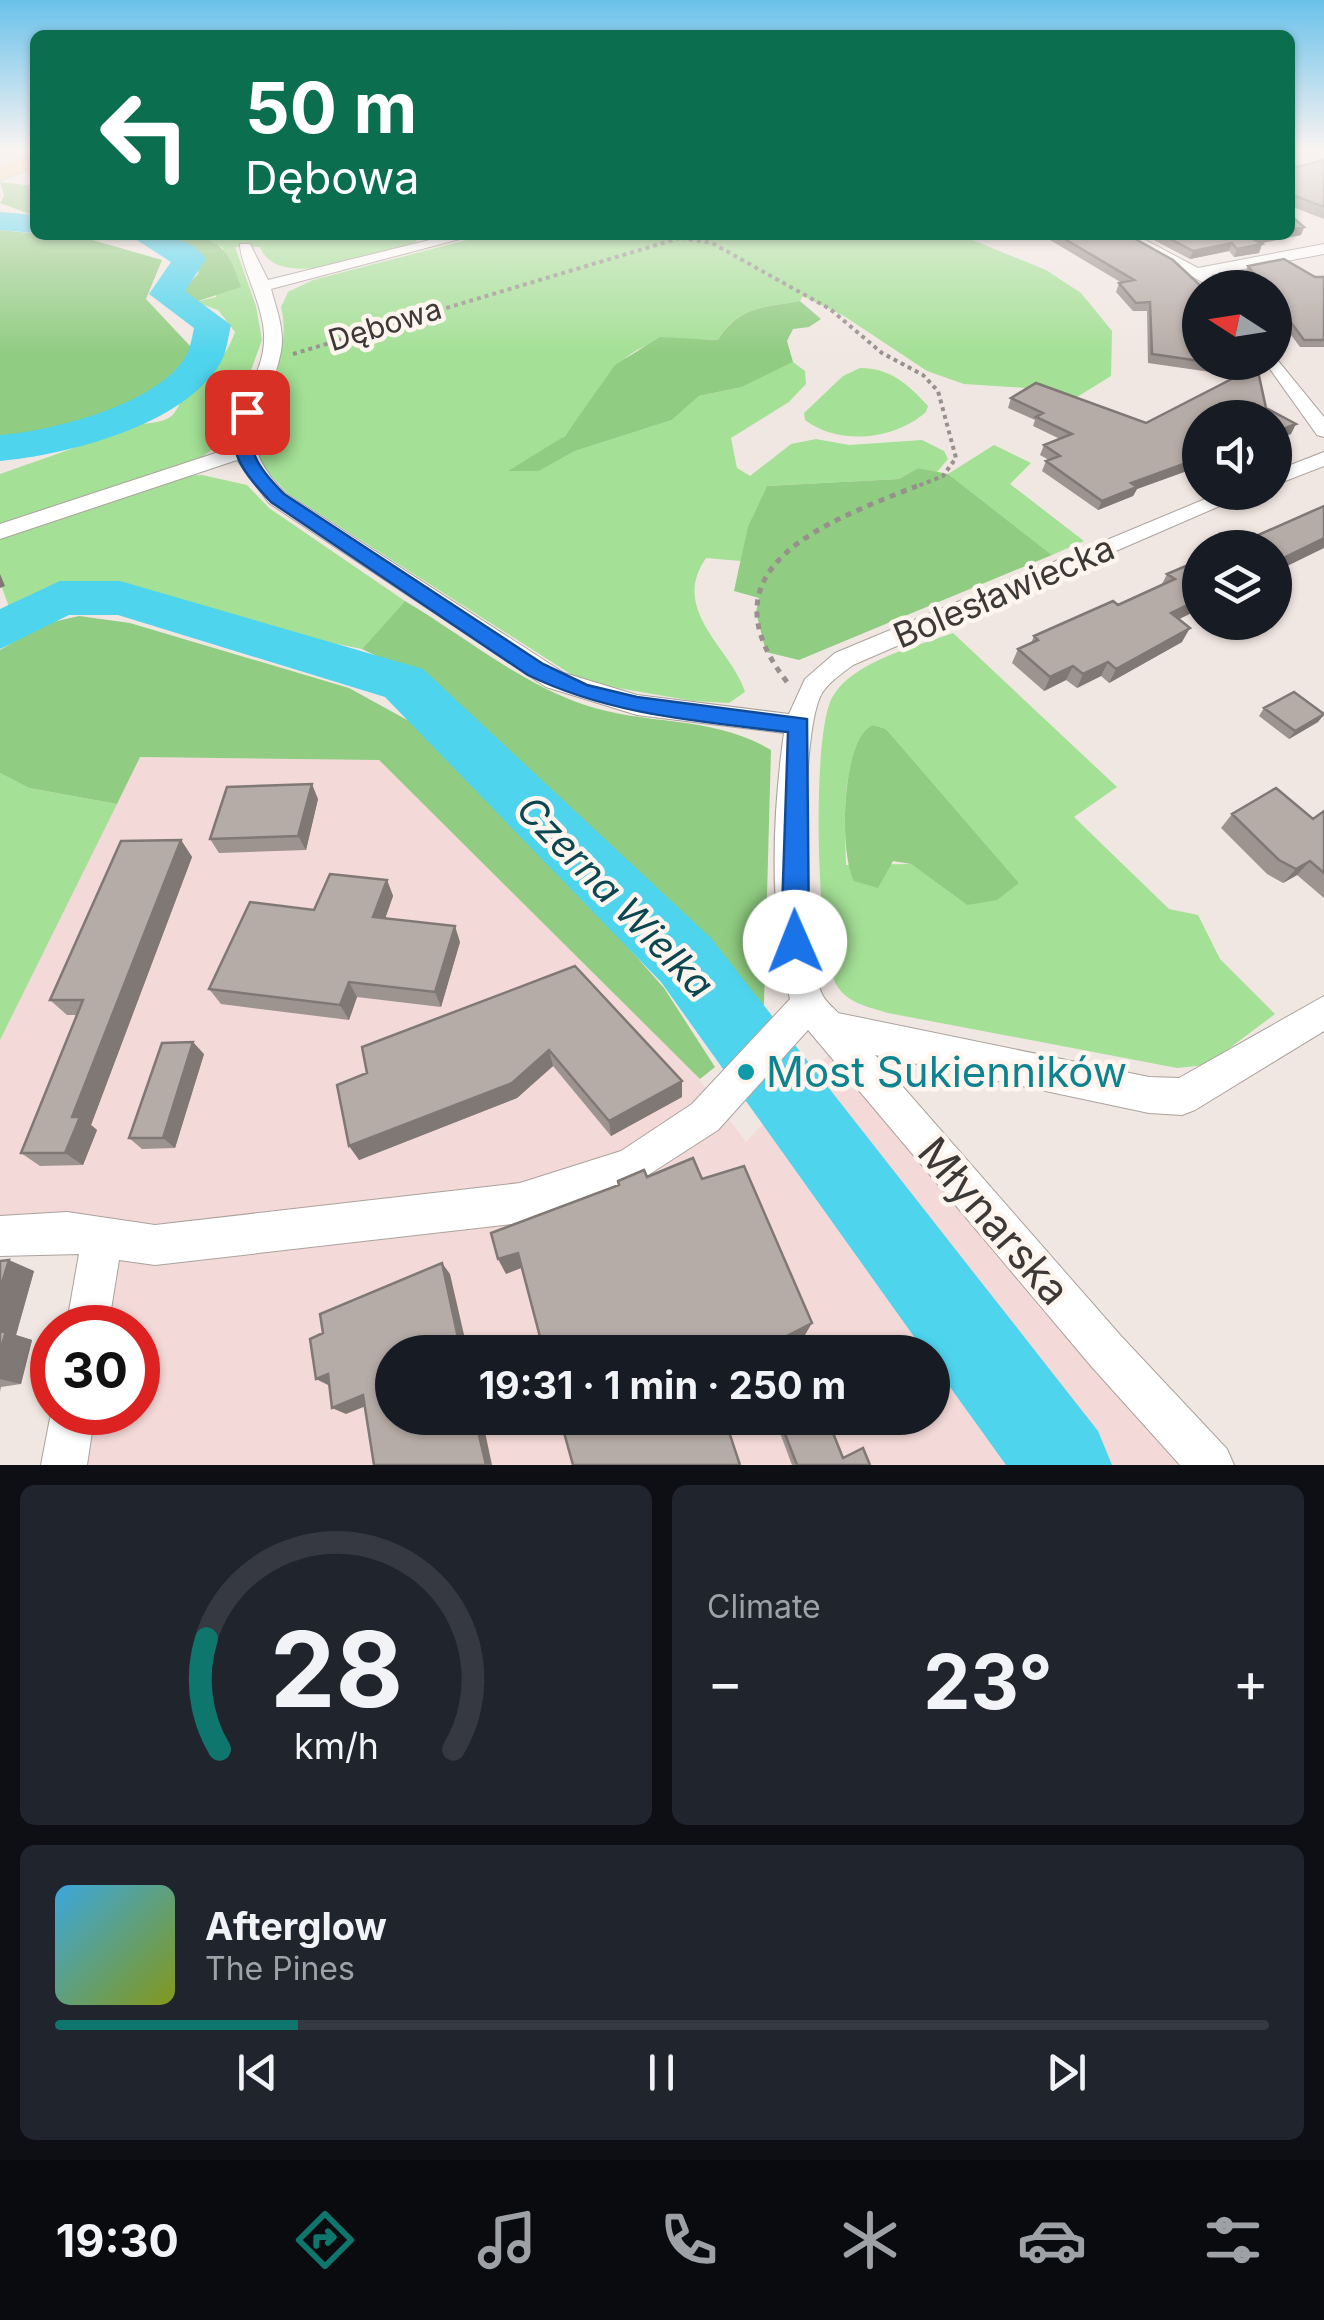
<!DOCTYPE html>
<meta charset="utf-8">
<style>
body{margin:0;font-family:Inter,sans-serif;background:#20242c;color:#f1f3f6;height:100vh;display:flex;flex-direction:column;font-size:38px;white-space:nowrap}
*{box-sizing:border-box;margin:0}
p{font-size:32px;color:#9ea1a6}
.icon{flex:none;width:55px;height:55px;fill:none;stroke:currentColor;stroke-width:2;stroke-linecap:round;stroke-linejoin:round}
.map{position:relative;height:1465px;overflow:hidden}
.panel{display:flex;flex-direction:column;gap:20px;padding:20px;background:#0d0f14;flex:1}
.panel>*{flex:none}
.guide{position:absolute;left:30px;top:30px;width:1265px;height:210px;border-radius:15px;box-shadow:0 2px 8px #0004;background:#0b6e4f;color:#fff;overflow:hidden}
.needle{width:65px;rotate:282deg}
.fabs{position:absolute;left:1182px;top:270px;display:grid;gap:20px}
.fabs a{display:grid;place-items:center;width:110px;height:110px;border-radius:50%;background:#171b24;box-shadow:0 2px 8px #0004;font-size:50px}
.speed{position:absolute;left:30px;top:1305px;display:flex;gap:20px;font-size:50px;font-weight:700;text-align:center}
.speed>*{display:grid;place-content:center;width:130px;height:130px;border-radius:50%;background:#171b24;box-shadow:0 2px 8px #0004;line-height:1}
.speed .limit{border:15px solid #d22;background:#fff;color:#111}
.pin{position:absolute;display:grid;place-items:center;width:85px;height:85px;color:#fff;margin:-42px;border-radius:20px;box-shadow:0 5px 15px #0006}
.me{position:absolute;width:110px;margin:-55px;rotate:359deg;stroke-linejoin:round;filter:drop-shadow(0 0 8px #0008)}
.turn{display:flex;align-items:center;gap:35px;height:210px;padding:0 50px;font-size:45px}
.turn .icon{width:130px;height:130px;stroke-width:2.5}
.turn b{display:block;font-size:70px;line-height:85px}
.big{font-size:75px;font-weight:700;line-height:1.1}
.panel .tile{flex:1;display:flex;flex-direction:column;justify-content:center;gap:15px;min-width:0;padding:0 35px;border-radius:15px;background:#20242c}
.panel .dial{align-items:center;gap:0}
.dial svg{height:260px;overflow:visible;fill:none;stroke:#363941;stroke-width:7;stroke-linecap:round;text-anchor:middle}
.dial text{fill:#f1f3f6;stroke:none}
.song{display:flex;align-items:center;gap:30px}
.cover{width:120px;height:120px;border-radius:15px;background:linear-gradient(135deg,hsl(200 70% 55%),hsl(70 70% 35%))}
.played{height:10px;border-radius:5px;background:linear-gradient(90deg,#0f766e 20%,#363941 20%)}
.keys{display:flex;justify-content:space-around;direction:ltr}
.heat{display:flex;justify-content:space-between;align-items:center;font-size:55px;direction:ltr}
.panel .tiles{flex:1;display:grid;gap:20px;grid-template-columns:1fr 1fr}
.tile:last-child{grid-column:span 2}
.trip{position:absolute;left:375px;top:1335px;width:575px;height:100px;border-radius:50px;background:#171b24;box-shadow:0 2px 8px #0004;font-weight:700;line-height:100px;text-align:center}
.dock{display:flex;height:160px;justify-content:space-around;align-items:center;background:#090b0e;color:#9ea1a6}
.dock .icon{width:70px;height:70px}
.dock .active{color:#0f766e}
.dock b{font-size:45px;color:#f1f3f6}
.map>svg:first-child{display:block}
.industrial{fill:#f3d9d7;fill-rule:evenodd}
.green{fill:#a4e096;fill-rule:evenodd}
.forest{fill:#90cc81}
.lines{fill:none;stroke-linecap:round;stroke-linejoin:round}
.river{fill:#4ed4ed;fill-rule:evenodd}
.minor-casing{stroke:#aba29d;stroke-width:2}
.primary-casing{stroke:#c9c8c7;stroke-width:3}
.path-far1{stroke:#97908d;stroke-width:4;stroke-dasharray:4 4;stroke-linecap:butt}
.path{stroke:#97908d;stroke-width:5;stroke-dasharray:6 6;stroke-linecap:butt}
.minor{fill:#fff;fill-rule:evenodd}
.primary{fill:#f7cd8d;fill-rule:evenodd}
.wall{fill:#9d9490}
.shaded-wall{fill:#7f7875}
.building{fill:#b6aca7;stroke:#7f7875;stroke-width:2.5}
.route{fill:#1a73e8;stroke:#114b97;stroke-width:2.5}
.culture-dot{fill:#0f9aa8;stroke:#fff5ef;stroke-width:4}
.labels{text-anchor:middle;stroke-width:9;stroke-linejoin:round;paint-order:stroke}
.far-street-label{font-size:30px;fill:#3d3937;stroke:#fff5ef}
.street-label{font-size:35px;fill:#3d3937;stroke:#fff5ef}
.water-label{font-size:38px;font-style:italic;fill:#0a4751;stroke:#fff5ef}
.near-culture-label{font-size:42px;fill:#0d838f;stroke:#fff5ef;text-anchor:start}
.near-street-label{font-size:42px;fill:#3d3937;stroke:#fff5ef}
</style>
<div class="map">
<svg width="1324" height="1465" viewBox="0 0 1324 1465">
<rect width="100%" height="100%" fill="#f1e7e2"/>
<!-- industrial -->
<path class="industrial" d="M140 757 379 760 693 1071 746 1142 839 1044 1039 1307 1192 1465H64L73 1413 138 1412V1328L87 1327 102 1237H0V1040ZM392 1352H932V1418H392Z"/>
<!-- green -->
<path class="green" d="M194 235 419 237 414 245C380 253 277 293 260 247H235L256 306 262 340 226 439 198 460 0 527V474L142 424C183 420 170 412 190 389 211 365 223 365 235 332L218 310 195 302 216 297 223 248Z
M486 235H960L1046 270 1081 293 1112 331 1111 376 1064 405 1026 388 964 384 927 371 844 316 803 296 800 301C766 307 736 307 718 340 616 333 625 364 568 432 555 448 528 459 510 470L539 471 575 451 672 420 699 396 742 387 793 362 805 371 806 384 789 402 731 438 737 468 750 476 791 444 816 439 849 445 922 440 944 451 948 459 937 472 918 468 899 479 767 486 748 526 741 561 706 558C669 611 732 649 745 692L729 703 693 701 583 682 287 493 253 455C255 403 294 360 281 307L288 292 313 280Z
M860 368C890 368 908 384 928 406L926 412C894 440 839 446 805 420L804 413 843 376Z
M994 445 1031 463 1010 484 1084 541 1052 555 948 474Z
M202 475 247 485 269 508 405 601 362 649 282 633 98 582 43 593 10 610 0 582V537L187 476Z
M953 633 1117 787 1074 817 1169 909 1198 915 1220 959 1275 1014 1207 1065 1177 1068 888 1013C869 1007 846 1003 836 984 816 946 811 731 833 696 854 661 917 646 953 633ZM873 725 886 729 1019 883 967 905 911 864 846 865C845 820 839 757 873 725Z
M0 773 29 788 117 804 0 1040Z"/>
<!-- forest -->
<path class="forest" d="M0 182 35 186V216L0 203 4 196Z
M0 230 89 239 162 260 146 299 191 347V354C151 410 67 438 0 439Z
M165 235C214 235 226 241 241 287L195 302 185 297V288L198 274 200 257Z
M800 301 821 319 809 327 793 329 787 341 793 362 742 387 699 396 672 420 575 451 539 471H508L565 436 615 365 660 337 718 340C737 307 765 307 800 301Z
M918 468 948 474 1052 555 799 660 766 652 756 612 759 598 734 591 748 526 767 486 899 479Z
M405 601C464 636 521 684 585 705 648 726 713 715 771 750L764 1005 742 998 660 907 529 777 404 669 362 649Z
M79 616 130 623 349 688 429 732 506 809 664 988 715 1067 700 1079 379 760 140 757 117 804 29 788 0 773V650L44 624Z
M873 725 886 729 1019 883 997 900 967 905 911 864 893 861 878 888 854 881C839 853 841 739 873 725Z"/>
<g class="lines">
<!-- river -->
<path class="river" d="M0 212 35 215V233L0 230Z
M129 235C156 235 189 234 206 259L185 291 231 325C228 337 227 351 221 362 185 425 67 455 0 461V435C52 431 155 405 185 358 190 350 192 338 194 328L149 294 171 262Z
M60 581H120L423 669 711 938 1098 1431 1112 1465H1006L932 1362V1352H925L661 982 385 697 118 615H69L0 649V609Z"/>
<defs>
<path id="minor" d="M450 235H475L271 289C276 308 285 330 281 351 269 416 227 433 285 493L564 673 637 695 789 714 805 679 835 653 1222 492H1252L853 665C841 674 826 684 820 697 800 742 800 953 823 996 826 1002 834 1008 838 1013L1149 1077 1179 1078 1324 996V1031L1195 1110 1182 1115 1149 1113 875 1055 1121 1336 1227 1449 1234 1465H1180L1091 1366 808 1030 718 1130 631 1186 520 1223 155 1265 119 1260 108 1328H66L79 1254 0 1256V1216L67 1212 155 1225 520 1183 621 1151 692 1104 790 999C769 915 772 818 784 733L637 715 546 687 269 503 237 460 0 539V524L234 447C230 409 263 379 264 341 266 308 240 266 240 244H250L268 280Z
M1118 235H1136L1198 268 1324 244V254L1211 275 1219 282 1211 287Z
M1275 357 1324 417V437L1317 435 1265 362H1275Z
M1324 452V466L1275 485V471Z
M52 1408V1412H95L87 1465H41Z"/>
<path id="primary" d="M35 154V167L0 180V167Z"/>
</defs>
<!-- minor casing -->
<use href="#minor" class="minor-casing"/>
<!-- primary casing -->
<use href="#primary" class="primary-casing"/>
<!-- path-far1 -->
<path class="path-far1" d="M681 238 712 243 830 309 882 353 923 375 938 391 956 458 943 476 910 489
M293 354 683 237"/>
<!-- path -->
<path class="path" d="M787 682C697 566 829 521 917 486"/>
<!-- minor -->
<use href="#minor" class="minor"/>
<!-- primary -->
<use href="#primary" class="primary"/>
</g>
<!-- wall -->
<path class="wall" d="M1324 160V219L1290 206V169Z
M1304 227 1301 235 1261 243 1262 244 1259 253 1234 257 1229 251 1190 259 1144 235H1290Z
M1045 235H1128L1200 288V362H1256L1266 408 1291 434 1137 489 1133 496 1098 510 1042 471 1046 461 1049 460 1040 455 1044 445 1060 439 1033 426 1035 420 1008 408 1011 398 1146 423 1238 376 1148 363 1147 311H1133L1116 292 1119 283H1122L1045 237Z
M1248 266 1315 277H1324V347H1300L1275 313V288H1256L1245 272Z
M1200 560 1179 620 1182 642 1109 683 1101 676 1077 688 1066 680 1044 691 1012 663 1018 649 1031 643 1034 636 1118 605 1161 586 1167 574Z
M1264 708 1318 722 1289 739 1259 716Z
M318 799 306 850 219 853 210 839Z
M1324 811V898L1297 875 1283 883 1267 874 1221 828 1232 814 1313 819Z
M181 840 192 857 91 1125 97 1130 83 1165 40 1166 21 1153 77 1015H67L50 1000Z
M387 880 393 896 385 919 460 942 441 1007 357 997 349 1020 221 1004 209 989 314 910Z
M575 966 682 1081V1097L611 1136 553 1066 517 1098 359 1160 367 1073Z
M204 1054 175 1148 142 1149 129 1138Z
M0 1261 34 1271 16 1335 32 1340 21 1384 1 1387 0 1392Z
M780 1421 843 1458 870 1465H792L777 1425Z"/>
<!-- shaded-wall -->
<path class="shaded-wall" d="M1304 227 1301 235 1248 246 1251 238 1265 235H1290V230Z
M1232 243 1229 251 1190 259 1193 251Z
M1262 244 1259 253 1234 257 1237 249Z
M1296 424 1291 434 1275 439V432Z
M1200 458V466L1137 489 1133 496 1098 510 1102 501 1131 483Z
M1324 538V548L1275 572V562Z
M0 574 5 586 0 588Z
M1200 599V609L1163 627 1171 613Z
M1190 628 1182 642 1109 683 1116 669Z
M1108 662 1101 676 1077 688 1083 674Z
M1073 666 1066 680 1044 691 1050 677Z
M1324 715 1318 722 1289 739 1295 731Z
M312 784 318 799 306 850 298 836Z
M181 840 192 857 91 1125 97 1130 83 1165 65 1153 72 1117Z
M1310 861 1297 875 1283 883 1296 869Z
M387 880 393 896 380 933 373 917Z
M455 926 460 942 441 1007 435 992Z
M349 982 357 997 349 1020 340 1005Z
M193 1042 204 1054 175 1148 163 1138Z
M549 1050 553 1066 517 1098 359 1160 349 1146Z
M682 1081V1097L611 1136 609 1121Z
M518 1253 524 1267 506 1274 498 1259Z
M9 1260 34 1271 16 1335 32 1340 21 1384 0 1379V1289Z
M442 1263 450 1274 468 1352H461Z
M812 1323 805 1335 771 1352H756Z
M328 1374 330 1386 316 1379Z
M363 1395 376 1402 346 1414 332 1408Z
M475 1418H482L492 1465H486Z"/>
<!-- building -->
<path class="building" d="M1324 160V207L1290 194V169Z
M1290 215 1304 227 1290 230Z
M1058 235H1128L1173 260 1203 288H1200V361L1152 354 1150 302 1136 303 1119 283 1134 280Z
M1163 235H1265L1251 238 1262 244 1237 249 1232 243 1193 251Z
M1284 259 1315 277H1324V340H1304L1275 301V288H1264L1248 266Z
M1211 362H1256L1266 408 1296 424 1275 432V418H1200V458L1131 483 1137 487 1102 501 1046 461 1060 456 1044 445 1072 434 1036 417 1043 413 1011 398 1036 383 1146 423 1253 368Z
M1324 506V538L1275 562V548H1229Z
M1200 560V599L1171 613 1190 628 1116 669 1108 662 1083 674 1073 666 1050 677 1018 649 1038 640 1034 636 1113 601 1118 605 1175 579 1167 574Z
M1294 692 1324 714 1295 731 1264 708Z
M312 784 298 836 210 839 227 787Z
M1276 788 1313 819 1324 811V873L1310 861 1296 869 1279 860 1232 814Z
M181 840 72 1117H80L65 1153H21L83 1000H50L121 841Z
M330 874 387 880 373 917 455 926 435 992 349 982 340 1005 209 989 250 902 314 910Z
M575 966 682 1081 609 1121 549 1050 512 1083 349 1146 337 1085 367 1073 362 1047Z
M193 1042 163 1138H129L162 1043Z
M693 1158 702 1179 744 1166 812 1323 756 1352H544L518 1253 498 1259 491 1233 619 1185 618 1181 644 1170 647 1177Z
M9 1260 0 1289V1261Z
M442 1263 461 1352H392V1418H475L486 1465H374L363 1395 332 1408 328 1374 316 1379 310 1339 323 1333 320 1314Z
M6 1331 0 1352V1332Z
M560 1418H732L735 1426 728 1429 740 1465H573Z
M789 1418H827L843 1458 863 1448 870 1465H797L780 1421Z"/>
<!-- sky -->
<linearGradient id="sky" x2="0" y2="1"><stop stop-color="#6ac1ea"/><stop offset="0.42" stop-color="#f9f4f2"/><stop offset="1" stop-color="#f9f4f2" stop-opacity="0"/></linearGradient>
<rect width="1324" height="355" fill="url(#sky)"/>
<!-- route -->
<path class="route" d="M241 409 255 412C243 449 259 469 284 494L543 664 587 685 637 697 807 719 809 942 805 951 795 954 785 951 781 942 788 732C698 721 610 715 528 675L271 502C245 474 221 448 241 409Z"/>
<!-- markers -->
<circle class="culture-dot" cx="746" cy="1072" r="10"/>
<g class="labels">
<!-- far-street labels -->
<g class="far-street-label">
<text transform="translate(385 325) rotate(-17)" y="10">Dębowa</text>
</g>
<!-- street labels -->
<g class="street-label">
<text transform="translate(1004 592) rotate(-23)" y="12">Bolesławiecka</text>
</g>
<!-- water labels -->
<g class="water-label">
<text transform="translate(615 897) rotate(46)" y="13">Czerna Wielka</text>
</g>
<!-- near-culture labels -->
<g class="near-culture-label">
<text x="766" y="1087">Most Sukienników</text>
</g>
<!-- near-street labels -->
<g class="near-street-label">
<text transform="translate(994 1221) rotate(49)" y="15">Młynarska</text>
</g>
</g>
</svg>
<div class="fabs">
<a><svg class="needle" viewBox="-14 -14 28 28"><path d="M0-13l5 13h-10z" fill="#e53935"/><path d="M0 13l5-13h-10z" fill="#9ea1a6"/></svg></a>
<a><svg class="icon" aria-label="sound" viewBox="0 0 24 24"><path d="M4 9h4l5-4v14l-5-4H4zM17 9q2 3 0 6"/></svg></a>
<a><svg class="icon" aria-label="layers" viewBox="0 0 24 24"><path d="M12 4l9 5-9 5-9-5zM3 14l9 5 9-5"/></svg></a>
</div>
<div class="speed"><div class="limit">30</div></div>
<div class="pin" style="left:247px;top:412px;background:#d93025"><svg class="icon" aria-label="arrive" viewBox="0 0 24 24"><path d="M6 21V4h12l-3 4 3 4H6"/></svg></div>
<svg class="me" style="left:795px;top:942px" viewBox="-20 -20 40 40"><circle r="19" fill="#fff"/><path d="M0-13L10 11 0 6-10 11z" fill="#1a73e8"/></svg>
<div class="trip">19:31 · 1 min · 250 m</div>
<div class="guide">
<div class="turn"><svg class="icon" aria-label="left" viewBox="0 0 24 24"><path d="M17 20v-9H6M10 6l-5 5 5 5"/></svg><div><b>50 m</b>Dębowa</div></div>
</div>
</div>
<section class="panel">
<div class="tiles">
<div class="tile dial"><svg viewBox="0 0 100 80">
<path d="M14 69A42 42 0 1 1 86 69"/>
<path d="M14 69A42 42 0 0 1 10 35" stroke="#0f766e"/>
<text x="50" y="56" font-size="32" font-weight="700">28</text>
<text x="50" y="72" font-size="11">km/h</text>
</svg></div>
<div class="tile"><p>Climate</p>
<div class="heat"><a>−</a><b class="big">23°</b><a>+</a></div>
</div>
<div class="tile">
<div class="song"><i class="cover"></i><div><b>Afterglow</b><p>The Pines</p></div></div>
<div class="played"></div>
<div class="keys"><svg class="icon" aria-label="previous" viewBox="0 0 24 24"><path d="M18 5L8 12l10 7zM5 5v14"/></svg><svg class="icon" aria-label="pause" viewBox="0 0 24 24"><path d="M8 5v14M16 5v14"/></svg><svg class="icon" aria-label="next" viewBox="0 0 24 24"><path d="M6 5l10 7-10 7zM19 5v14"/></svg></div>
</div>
</div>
</section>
<nav class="dock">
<b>19:30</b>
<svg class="icon active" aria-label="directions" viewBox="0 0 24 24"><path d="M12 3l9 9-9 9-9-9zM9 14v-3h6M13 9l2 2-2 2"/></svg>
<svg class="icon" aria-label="music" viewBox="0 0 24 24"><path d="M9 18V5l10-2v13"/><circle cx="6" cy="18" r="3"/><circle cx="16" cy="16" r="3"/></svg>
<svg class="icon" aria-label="phone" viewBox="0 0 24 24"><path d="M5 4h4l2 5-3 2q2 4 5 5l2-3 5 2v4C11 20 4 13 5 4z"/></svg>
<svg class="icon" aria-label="climate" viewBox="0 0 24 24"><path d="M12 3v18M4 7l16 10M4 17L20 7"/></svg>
<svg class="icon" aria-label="car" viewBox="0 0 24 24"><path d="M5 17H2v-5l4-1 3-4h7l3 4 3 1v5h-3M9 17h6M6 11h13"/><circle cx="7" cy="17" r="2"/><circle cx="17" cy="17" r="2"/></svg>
<svg class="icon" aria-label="filters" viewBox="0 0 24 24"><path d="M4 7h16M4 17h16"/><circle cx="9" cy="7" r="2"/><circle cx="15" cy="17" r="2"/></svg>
</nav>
